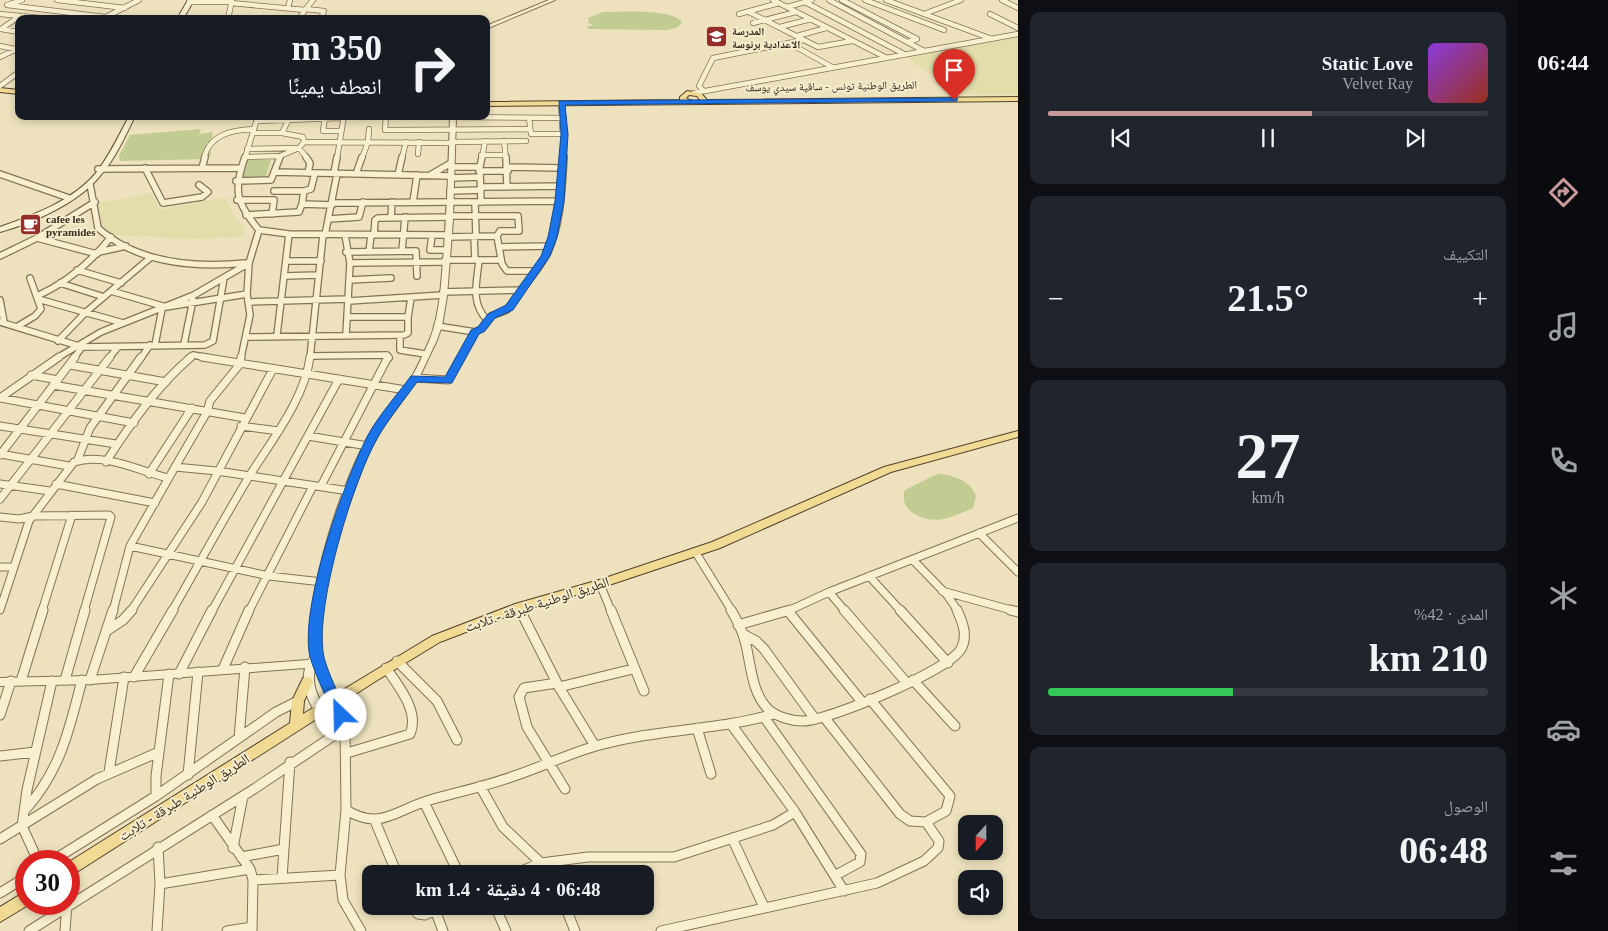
<!DOCTYPE html>
<html lang="ar">
<meta charset="utf-8">
<style>
body{margin:0;font-family:"Times New Roman","Noto Naskh Arabic",serif;background:#20242c;color:#f1f3f6;direction:rtl;height:100vh;display:flex;flex-direction:column;font-size:19px;white-space:nowrap}
*{box-sizing:border-box;margin:0}
p{font-size:16px;color:#9ea1a6}
.icon{flex:none;width:28px;height:28px;fill:none;stroke:currentColor;stroke-width:2;stroke-linecap:round;stroke-linejoin:round}
.map{position:relative;flex:1;overflow:hidden;direction:ltr}
.sheet{display:flex;flex-direction:column;gap:12px;padding:12px;background:#0d0f14;width:500px}
.sheet>*{flex:none}
.banner{position:absolute;left:15px;top:15px;width:475px;height:105px;border-radius:10px;box-shadow:0 2px 8px #0003;direction:rtl;background:#171b24;color:#f1f3f6;overflow:hidden}
.needle{width:32px;rotate:201deg}
.buttons{position:absolute;left:958px;top:815px;display:grid;gap:10px}
.buttons a{display:grid;place-items:center;width:45px;height:45px;border-radius:10px;background:#171b24;box-shadow:0 2px 8px #0003;font-size:25px}
.speed{position:absolute;left:15px;top:850px;display:flex;gap:10px;font-size:25px;font-weight:700;text-align:center}
.speed>*{display:grid;place-content:center;width:65px;height:65px;border-radius:50%;background:#171b24;box-shadow:0 2px 8px #0003;line-height:1}
.speed .limit{border:8px solid #d22;background:#fff;color:#111}
.pin{position:absolute;display:grid;place-items:center;width:42px;height:42px;color:#fff;margin:-51px -21px;border-radius:50% 50% 50% 0;rotate:-45deg;box-shadow:0 0 5px #0007}
.pin .icon{rotate:45deg}
.me{position:absolute;width:55px;margin:-28px;rotate:336deg;stroke-linejoin:round;filter:drop-shadow(0 0 4px #0008)}
.turn{display:flex;align-items:center;gap:18px;height:105px;padding:0 25px;font-size:22px}
.turn .icon{width:65px;height:65px;stroke-width:2.5}
.turn b{display:block;font-size:35px;line-height:42px}
.big{font-size:38px;font-weight:800;line-height:1.1}
.sheet .tile{flex:1;display:flex;flex-direction:column;justify-content:center;gap:8px;min-width:0;padding:0 18px;border-radius:10px;background:#20242c}
.sheet .dial{align-items:center;gap:0}
.dial b{font-size:65px;line-height:1}
.song{display:flex;align-items:center;gap:15px}
.cover{width:60px;height:60px;border-radius:8px;background:linear-gradient(135deg,hsl(270 70% 55%),hsl(10 70% 35%))}
.played{height:5px;border-radius:2px;background:linear-gradient(90deg,#c79a99 60%,#363941 60%)}
.keys{display:flex;justify-content:space-around;direction:ltr}
.heat{display:flex;justify-content:space-between;align-items:center;font-size:28px;direction:ltr}
.charge{height:8px;border-radius:4px;background:linear-gradient(90deg,#34c759 42%,#363941 0)}
.trip{position:absolute;left:362px;top:865px;width:292px;height:50px;border-radius:10px;background:#171b24;box-shadow:0 2px 8px #0003;font-weight:800;line-height:50px;text-align:center;direction:rtl}
main{display:flex;flex:1;min-height:0}
.tabs{display:flex;flex-direction:column;width:90px;justify-content:space-around;align-items:center;background:#090b0e;color:#9ea1a6}
.tabs .icon{width:35px;height:35px}
.tabs .current{color:#c79a99}
.tabs b{font-size:22px;color:#f1f3f6}
.map>svg:first-child{display:block}
.farmland{fill:#e3ddab}
.green{fill:#c1cb92}
.lines{fill:none;stroke-linecap:round;stroke-linejoin:round}
.minor-far3-casing{stroke:#857257;stroke-width:6}
.minor-far2-casing{stroke:#857257;stroke-width:8}
.minor-far1-casing{stroke:#857257;stroke-width:9}
.minor-casing{stroke:#857257;stroke-width:11}
.tertiary-casing{stroke:#857257;stroke-width:2}
.secondary-casing{stroke:#66533a;stroke-width:2}
.primary-casing{stroke:#52402b;stroke-width:2}
.minor-far3{stroke:#f8efd0;stroke-width:4.5}
.minor-far2{stroke:#f8efd0;stroke-width:5.5}
.minor-far1{stroke:#f8efd0;stroke-width:7}
.minor{stroke:#f8efd0;stroke-width:9}
.tertiary{fill:#f8efd0;fill-rule:evenodd}
.secondary{fill:#f8efd0;fill-rule:evenodd}
.primary{fill:#f1da94;fill-rule:evenodd}
.route{fill:#1a73e8;stroke:#114b97}
.labels{text-anchor:middle;stroke-width:4;stroke-linejoin:round;paint-order:stroke}
.far-poi-label{font-size:11px;font-weight:bold;fill:#34291b;stroke:#f5eccd;text-anchor:start}
.far-street-label{font-size:11px;fill:#34291b;stroke:#f5eccd}
.street-label{font-size:14px;fill:#34291b;stroke:#f5eccd}
</style>
<main>
<nav class="tabs">
<b>06:44</b>
<svg class="icon current" aria-label="directions" viewBox="0 0 24 24"><path d="M12 3l9 9-9 9-9-9zM9 14v-3h6M13 9l2 2-2 2"/></svg>
<svg class="icon" aria-label="music" viewBox="0 0 24 24"><path d="M9 18V5l10-2v13"/><circle cx="6" cy="18" r="3"/><circle cx="16" cy="16" r="3"/></svg>
<svg class="icon" aria-label="phone" viewBox="0 0 24 24"><path d="M5 4h4l2 5-3 2q2 4 5 5l2-3 5 2v4C11 20 4 13 5 4z"/></svg>
<svg class="icon" aria-label="climate" viewBox="0 0 24 24"><path d="M12 3v18M4 7l16 10M4 17L20 7"/></svg>
<svg class="icon" aria-label="car" viewBox="0 0 24 24"><path d="M5 17H2v-5l4-1 3-4h7l3 4 3 1v5h-3M9 17h6M6 11h13"/><circle cx="7" cy="17" r="2"/><circle cx="17" cy="17" r="2"/></svg>
<svg class="icon" aria-label="filters" viewBox="0 0 24 24"><path d="M4 7h16M4 17h16"/><circle cx="9" cy="7" r="2"/><circle cx="15" cy="17" r="2"/></svg>
</nav>
<section class="sheet">
<div class="tile">
<div class="song"><i class="cover"></i><div><b>Static Love</b><p>Velvet Ray</p></div></div>
<div class="played"></div>
<div class="keys"><svg class="icon" aria-label="previous" viewBox="0 0 24 24"><path d="M18 5L8 12l10 7zM5 5v14"/></svg><svg class="icon" aria-label="pause" viewBox="0 0 24 24"><path d="M8 5v14M16 5v14"/></svg><svg class="icon" aria-label="next" viewBox="0 0 24 24"><path d="M6 5l10 7-10 7zM19 5v14"/></svg></div>
</div>
<div class="tile"><p>التكييف</p>
<div class="heat"><a>−</a><b class="big">21.5°</b><a>+</a></div>
</div>
<div class="tile dial"><b>27</b><p>km/h</p></div>
<div class="tile"><p>المدى · 42%</p><b class="big">210 km</b><div class="charge"></div></div>
<div class="tile"><p>الوصول</p><b class="big">06:48</b></div>
</section>
<div class="map">
<svg width="1018" height="931" viewBox="0 0 1018 931">
<rect width="100%" height="100%" fill="#ede2bd"/>
<!-- farmland -->
<path class="farmland" d="M1018 36V94H960L904 56Z
M152 193 159 210 225 197 234 216 244 227 243 237 192 239 113 235 104 233 98 227 94 204Z"/>
<!-- green -->
<path class="green" d="M603 12C621 12 671 8 682 22L678 27 667 30 588 29 587 26H594L589 23 588 18Z
M201 129 199 134 213 132 210 148 211 155 206 159 120 161 119 156 130 135Z
M243 160H271L265 179H236Z
M942 474C957 477 970 481 976 496L973 508C963 512 953 517 943 519 925 523 897 511 905 490L935 475Z"/>
<g class="lines">
<defs>
<path id="minor-far3" d="M22 0 7 5 105 17
M57 0 125 8
M773 0 885 57
M829 0 924 51
M842 0 917 39 908 42
M865 0 944 30
M886 0 992 39
M1002 0 1018 8
M189 2H232
M805 2 904 54
M231 3 305 10 299 19
M787 7 812 0
M288 8 290 0
M306 9 324 11 321 19
M305 10 313 0
M0 14 51 19
M739 14 779 3
M924 14 961 0
M990 14 1018 28
M300 18 312 19
M102 19 139 0
M228 19 232 0
M753 23 796 12
M780 27 811 19
M19 32 1 29 20 16
M797 36 826 28
M804 40 818 47 852 41
M789 43 832 67
M0 46 15 49
M0 57 19 48
M0 86 19 72
M703 90 699 86 713 58 804 40 749 12
M694 93 1018 34
M561 103 564 158
M386 116 385 130 530 129
M453 117 564 118
M325 118 323 131H341
M529 118 531 134H564
M257 121 343 118
M253 133H282L288 121
M282 133 303 137 304 142
M504 141 506 158
M452 142 526 141
M247 149 299 148 307 158
M418 154 419 142
M481 155H505
M280 156 299 148 304 142 452 143
M245 157 280 156 279 158
M204 158C210 134 232 130 254 129
M245 158 258 116
M337 158 344 116
M362 158 368 142 369 129
M402 158 406 142
M482 158 485 141"/>
<path id="minor-far2" d="M306 157 310 163 308 173
M482 157 479 171H508
M506 157 507 187
M451 167H479
M507 167 562 168
M145 168 163 203 202 197 208 192 199 185
M202 168 205 157
M98 169 240 168
M274 172 451 176
M480 172 481 202
M334 173 337 157
M0 174 69 198
M356 174 362 157
M432 174 451 163
M398 175 402 157
M451 178 480 177
M236 181 271 180 280 157
M90 184 98 228C138 264 195 268 246 263
M481 187 560 186
M274 191H304L302 204 332 205
M304 191 311 189 315 173
M450 191 481 190
M237 200H274L272 214
M413 202 417 175
M475 202 476 236
M333 203 559 201
M246 215 299 212 302 204
M450 216H518L519 231H500L497 236 502 264 507 271H536
M391 218 392 202
M329 219 359 217 363 202
M259 230 289 234 447 235
M325 235 337 174
M345 235 350 263 346 335
M374 235 375 220 378 218 450 217
M432 236 430 250H446
M474 236 475 260
M447 237 497 236
M37 238 95 202
M499 247 550 246
M402 251 405 217
M99 252 126 246
M346 252 416 251 417 276
M369 252 371 235
M0 256 37 238 97 254
M445 260H501
M479 260C477 283 470 302 487 320
M286 261H321
M350 263 445 262
M77 270 121 283
M285 276 319 275
M349 280 391 278
M60 283 104 297
M111 291 166 307 247 294
M443 292 521 290C531 278 541 266 548 252 561 224 562 188 564 157
M37 296C66 283 91 262 111 237
M38 299 123 323
M0 300 4 322
M349 301 443 295
M249 302 349 299
M349 317H408L411 298
M0 322 82 347 205 345 213 341 224 278
M18 326 35 316 41 309 30 278
M437 326 475 332
M277 335 289 234
M400 336V350L425 354
M247 337 404 335 408 333V317
M58 341 86 312 150 258
M184 344 193 300
M155 345 162 309
M310 356 387 355 389 358
M57 358 101 332 194 295 249 263
M74 358 82 347
M109 358 118 347
M141 358 150 345
M189 358 193 355 209 358
M241 358 250 315 247 294 249 263 259 230C236 203 233 190 245 157
M310 358 323 235
M460 358 475 332 481 329 491 316 507 310 521 290"/>
<path id="minor-far1" d="M202 357 406 390
M70 365 166 382
M31 375 58 380
M415 378 448 380 461 357
M53 385 245 418
M0 398 59 357
M0 398 134 423
M0 426 116 444
M241 426 279 431
M308 436 368 446
M0 454 69 466
M0 455 75 357
M78 459 90 428 141 357
M106 462C130 424 157 386 191 357
M175 467 207 412 210 401 240 364 241 357
M149 474 192 408
M0 484 50 491
M56 484 155 503
M321 486 388 357
M0 499 110 357
M0 517 19 519 33 516 109 515 111 517 84 611
M979 533 1018 572
M130 546 269 576 322 582
M696 553 732 611
M913 560 947 595 958 611
M0 567H13
M869 576 901 611
M600 584 611 611
M942 591 1015 611
M829 592 845 611
M519 607 521 611
M0 610 29 521 74 462C104 452 139 471 168 478
M42 611 72 515
M113 611 130 546 175 467 217 471 349 491
M131 611 202 502 273 369
M172 611C198 566 223 520 250 475 272 440 305 398 310 357
M212 611 339 379
M249 611 313 486
M788 611 829 592 1018 518"/>
<path id="minor" d="M520 610 559 687 595 746
M611 610 644 691
M731 610C737 620 742 630 745 641 751 663 751 692 768 709 777 717 791 721 803 721 830 720 948 671 961 649 968 636 963 623 957 610
M844 610 906 682
M900 610 948 663
M1010 610 1018 612
M788 611 862 702
M738 625 790 610
M108 630 123 620 132 610
M743 634 756 641 764 649 815 719
M397 661 437 701 457 740
M223 669 249 610
M179 674 212 610
M134 677 173 610
M65 680 85 610
M90 680 113 610
M913 680 955 726
M21 681 43 610
M557 683 524 688 519 697 527 727 565 789
M559 687 633 669
M334 701 345 728 346 810C381 831 395 810 430 800 458 792 487 786 514 776 541 767 568 754 596 746 654 729 716 731 774 714
M0 715 11 681
M764 717 861 854 860 862 836 875
M824 717 900 814 910 821 926 822
M697 728 711 774
M239 738 245 667
M347 753 410 734C420 712 398 685 386 668
M0 756 35 752
M109 772 124 677
M188 775 198 672
M480 786 503 827 541 863 548 874
M156 796V776L169 674
M424 802 459 874
M26 809C61 769 69 730 82 680
M346 810 340 875 343 900 361 931
M795 812 844 891
M212 815 250 869 253 880 252 931
M375 821 397 874
M732 838 764 907
M0 839 97 779 159 752
M233 848 243 796
M241 857 284 849
M38 861 22 826 27 790 52 681
M52 861 156 796 276 712 298 701
M514 874 541 863 588 857H674L773 825 795 812 731 724
M282 878 290 762
M253 880 340 875
M160 884 250 869
M69 887 71 869
M0 893 26 877
M411 906 418 914 425 915 442 906
M495 906 506 931
M565 906 575 931
M435 910 443 931
M29 931 254 789 345 728
M65 931 67 904
M157 931 160 884 158 847
M227 931 252 927
M661 931 877 883 924 861 938 848 939 841 926 822 946 811 950 796 870 699"/>
<path id="tertiary" d="M549 0H555L486 29V26Z
M450 116H456L453 220 447 296 442 326 437 340 419 378 381 430 367 456 346 512 328 576 323 606 320 633 321 655 339 701 338 704 334 706 330 704 315 669C311 685 318 696 325 710L324 713 320 715 316 713C307 699 301 685 305 668L90 684 0 686V678L90 676 308 660 311 656C304 596 341 480 373 428 383 413 395 401 406 386 416 372 423 354 430 339 441 310 441 279 444 249 447 205 449 161 450 116Z"/>
<path id="secondary" d="M188 0H194L183 19H177Z
M129 116H135C125 137 115 159 100 176 78 203 33 223 0 232V227C33 215 73 201 96 173 109 156 119 136 129 116Z"/>
<path id="primary" d="M0 88 19 90V94L0 92Z
M687 91 701 93 707 100 1018 97V101L486 106V102L680 100V97ZM689 95 697 96 700 100C695 102 690 101 686 98Z
M1018 431V437L891 472 720 548 600 588 521 611 440 642 376 681 69 877V862L290 723 292 701 303 678 307 677 311 678 313 682 304 701 303 714 432 636 515 604 599 580 712 542 884 467Z
M26 891V904H30L0 922V907Z"/>
</defs>
<!-- minor-far3 casing -->
<use href="#minor-far3" class="minor-far3-casing"/>
<!-- minor-far2 casing -->
<use href="#minor-far2" class="minor-far2-casing"/>
<!-- minor-far1 casing -->
<use href="#minor-far1" class="minor-far1-casing"/>
<!-- minor casing -->
<use href="#minor" class="minor-casing"/>
<!-- tertiary casing -->
<use href="#tertiary" class="tertiary-casing"/>
<!-- secondary casing -->
<use href="#secondary" class="secondary-casing"/>
<!-- primary casing -->
<use href="#primary" class="primary-casing"/>
<!-- minor-far3 -->
<use href="#minor-far3" class="minor-far3"/>
<!-- minor-far2 -->
<use href="#minor-far2" class="minor-far2"/>
<!-- minor-far1 -->
<use href="#minor-far1" class="minor-far1"/>
<!-- minor -->
<use href="#minor" class="minor"/>
<!-- tertiary -->
<use href="#tertiary" class="tertiary"/>
<!-- secondary -->
<use href="#secondary" class="secondary"/>
<!-- primary -->
<use href="#primary" class="primary"/>
</g>
<!-- route -->
<path class="route" d="M954 98H957V101L565 105 568 134 564 201 557 237 550 256 513 310 495 318 485 331 479 334 452 383 417 382C404 400 389 418 378 437 353 480 316 603 323 652 325 668 341 699 348 715L346 719 341 721 336 719C330 706 311 666 309 652 302 600 343 485 367 437 378 416 397 395 411 376L445 377 471 330 478 327 488 314 506 305 541 256 548 237 555 201 561 134 559 101Z"/>
<!-- icons -->
<defs>
<symbol id="school-square" viewBox="-11 -11 22 22"><rect x="-9" y="-9" width="18" height="18" rx="4" fill="#932d27" stroke="#f5eccd"/><path d="M0-5L7-2L0 1L-7-2ZM-4 1L0 2.5L4 1V4Q0 6-4 4Z" fill="#fff"/></symbol>
<symbol id="cafe-square" viewBox="-11 -11 22 22"><rect x="-9" y="-9" width="18" height="18" rx="4" fill="#932d27" stroke="#f5eccd"/><path d="M-5.5-4.5H6V0H3Q3 3.5 0 3.5H-2.5Q-5.5 3.5-5.5 0ZM3-3.2v2h1.7v-2ZM-6 4.5H4V6H-6Z" fill="#fff"/></symbol>
</defs>
<g fill-rule="evenodd">
<use href="#school-square" x="704" y="24" width="25" height="25"/>
<use href="#cafe-square" x="18" y="212" width="25" height="25"/>
</g>
<g class="labels">
<!-- far-poi labels -->
<g class="far-poi-label">
<text x="732" y="35">المدرسة<tspan x="732" dy="13">الاعدادية برنوسة</tspan></text>
<text x="46" y="223">cafee les<tspan x="46" dy="13">pyramides</tspan></text>
</g>
<!-- far-street labels -->
<g class="far-street-label">
<text transform="translate(831 86) rotate(-1)" y="4">الطريق الوطنية تونس - ساقية سيدي يوسف</text>
</g>
<!-- street labels -->
<g class="street-label">
<text transform="translate(537 604) rotate(-18)" y="5">الطريق الوطنية طبرقة - تلابت</text>
<text transform="translate(184 797) rotate(-32)" y="5">الطريق الوطنية طبرقة - تلابت</text>
</g>
</g>
</svg>
<div class="buttons">
<a><svg class="needle" viewBox="-14 -14 28 28"><path d="M0-13l5 13h-10z" fill="#e53935"/><path d="M0 13l5-13h-10z" fill="#9ea1a6"/></svg></a>
<a><svg class="icon" aria-label="sound" viewBox="0 0 24 24"><path d="M4 9h4l5-4v14l-5-4H4zM17 9q2 3 0 6"/></svg></a>
</div>
<div class="speed"><div class="limit">30</div></div>
<div class="pin" style="left:954px;top:100px;background:#d93025"><svg class="icon" aria-label="arrive" viewBox="0 0 24 24"><path d="M6 21V4h12l-3 4 3 4H6"/></svg></div>
<svg class="me" style="left:341px;top:715px" viewBox="-20 -20 40 40"><circle r="19" fill="#fff"/><path d="M0-13L10 11 0 6-10 11z" fill="#1a73e8"/></svg>
<div class="trip">06:48 · 4 دقيقة · 1.4 km</div>
<div class="banner">
<div class="turn"><svg class="icon" aria-label="right" viewBox="0 0 24 24"><path d="M7 20v-9h11M14 6l5 5-5 5"/></svg><div><b>350 m</b>انعطف يمينًا</div></div>
</div>
</div>
</main>
